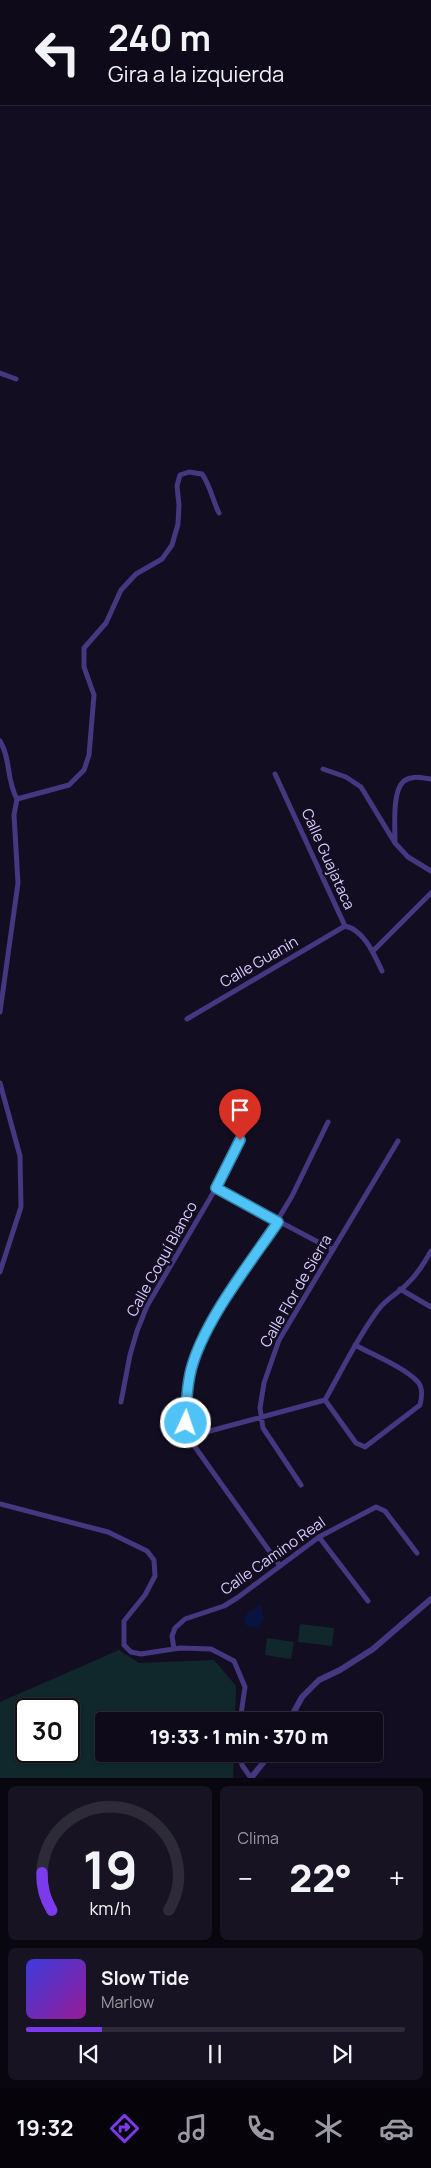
<!DOCTYPE html>
<html lang="es">
<meta charset="utf-8">
<style>
body{margin:0;font-family:Manrope,sans-serif;background:#171322;color:#f1f3f6;height:100vh;display:flex;flex-direction:column;font-size:19px;white-space:nowrap}
*{box-sizing:border-box;margin:0}
p{font-size:16px;color:#9b9aa2}
.icon{flex:none;width:28px;height:28px;fill:none;stroke:currentColor;stroke-width:2;stroke-linecap:round;stroke-linejoin:round}
.map{position:relative;height:1778px;overflow:hidden}
.drawer{display:flex;flex-direction:column;gap:8px;padding:8px;background:#08060e;flex:1}
.drawer>*{flex:none}
.hud{position:absolute;left:0px;top:0px;width:431px;height:105px;box-shadow:0 1px 4px #0004,0 0 0 1px #2e2b38;background:#0e0a19;color:#f1f3f6;overflow:hidden}
.speed{position:absolute;left:15px;top:1698px;display:flex;gap:10px;font-size:25px;font-weight:700;text-align:center}
.speed>*{display:grid;place-content:center;width:65px;height:65px;border-radius:50%;background:#0e0a19;box-shadow:0 1px 4px #0004,0 0 0 1px #2e2b38;line-height:1}
.speed .limit{border:2px solid #111;border-radius:8px;background:#fff;color:#111}
.pin{position:absolute;display:grid;place-items:center;width:42px;height:42px;color:#fff;margin:-51px -21px;border-radius:50% 50% 50% 0;rotate:-45deg;box-shadow:0 0 5px #0007}
.pin .icon{rotate:45deg}
.me{position:absolute;width:55px;margin:-28px;rotate:3deg;stroke-linejoin:round;filter:drop-shadow(0 0 4px #0008)}
.turn{display:flex;align-items:center;gap:18px;height:105px;padding:0 25px;font-size:22px}
.turn .icon{width:65px;height:65px;stroke-width:2.5}
.turn b{display:block;font-size:35px;line-height:42px}
.big{font-size:38px;font-weight:800;line-height:1.1}
.drawer .card{flex:1;display:flex;flex-direction:column;justify-content:center;gap:8px;min-width:0;padding:0 18px;border-radius:8px;background:#171322}
.drawer .dial{align-items:center;gap:0}
.dial svg{height:130px;overflow:visible;fill:none;stroke:#2e2b38;stroke-width:7;stroke-linecap:round;text-anchor:middle}
.dial text{fill:#f1f3f6;stroke:none}
.song{display:flex;align-items:center;gap:15px}
.cover{width:60px;height:60px;border-radius:8px;background:linear-gradient(135deg,hsl(240 70% 55%),hsl(300 70% 35%))}
.played{height:5px;border-radius:2px;background:linear-gradient(90deg,#7c3aed 20%,#2e2b38 20%)}
.keys{display:flex;justify-content:space-around;direction:ltr}
.heat{display:flex;justify-content:space-between;align-items:center;font-size:28px;direction:ltr}
.drawer .tiles{flex:1;display:grid;gap:8px;grid-template-columns:1fr 1fr}
.card:last-child{grid-column:span 2}
.trip{position:absolute;left:95px;top:1712px;width:288px;height:50px;border-radius:5px;background:#0e0a19;box-shadow:0 1px 4px #0004,0 0 0 1px #2e2b38;font-weight:800;line-height:50px;text-align:center}
.tabs{display:flex;height:80px;justify-content:space-around;align-items:center;background:#06040a;color:#9b9aa2}
.tabs .icon{width:35px;height:35px}
.tabs .on{color:#7c3aed}
.tabs b{font-size:22px;color:#f1f3f6}
.map>svg:first-child{display:block}
.green{fill:#10282b;fill-rule:evenodd}
.water{fill:#09143e}
.lines{fill:none;stroke-linecap:round;stroke-linejoin:round}
.minor{stroke:#453780;stroke-width:5}
.tertiary{stroke:#453780;stroke-width:6}
.route-casing{stroke:#337fa1;stroke-width:12}
.route{stroke:#4fc3f7;stroke-width:9}
.labels{text-anchor:middle;stroke-width:5;stroke-linejoin:round;paint-order:stroke}
.street-label{font-size:15px;fill:#dacdff;stroke:#130d21}
</style>
<div class="map">
<svg width="431" height="1778" viewBox="0 0 431 1778">
<rect width="100%" height="100%" fill="#130d21"/>
<!-- green -->
<path class="green" d="M300 1624 334 1628 332 1646 298 1642Z
M267 1638 294 1642 291 1659 265 1655Z
M119 1650 139 1663 214 1660 236 1686 235 1721H104V1754H234L233 1778H0V1702ZM26 1709H69V1751H26Z"/>
<!-- water -->
<path class="water" d="M261 1604 264 1618 259 1628 248 1627 243 1621 248 1612Z"/>
<g class="lines">
<!-- minor -->
<path class="minor" d="M0 373 16 379
M0 741C11 759 6 779 17 799L14 815 18 883 0 1012
M323 769 346 777 361 787 395 843 408 857 431 871
M275 774 345 926C364 930 374 954 382 971
M17 799 69 785 84 770 89 755 94 695 84 667V648L106 623 121 590 136 574 162 559 172 545 178 524 179 505 177 486 180 475 189 472 202 474C210 485 213 501 219 513
M395 842C395 828 392 790 404 781 411 775 422 778 431 779
M373 951 431 893
M187 1019 345 926
M0 1083 20 1156 21 1207 0 1272
M216 1188 333 1250
M400 1289 431 1307
M325 1400 356 1443 365 1447 420 1405C422 1397 423 1388 418 1382 404 1367 373 1355 355 1345
M121 1402 130 1355 137 1331 147 1306 216 1188 257 1107
M191 1436 325 1400C342 1370 357 1338 378 1310 386 1299 397 1294 406 1285 417 1275 424 1263 431 1251
M301 1485 263 1428 260 1408 264 1383 279 1340 398 1141
M0 1504 108 1532 147 1551 154 1560 155 1576 145 1595 124 1621V1645L131 1652 141 1654 180 1648 211 1649 234 1661 245 1687 240 1721
M319 1537 368 1601
M280 1566 195 1447 186 1423V1407L193 1365 208 1326 277 1221 292 1196 328 1122
M174 1649 172 1636 175 1628 185 1619 224 1606 237 1598 319 1537 376 1507 385 1511 417 1553
M240 1754 242 1765 251 1778"/>
<!-- tertiary -->
<path class="tertiary" d="M289 1721 302 1697 319 1680 340 1670 373 1649 431 1599
M251 1778 270 1754"/>
</g>
<g class="lines">
<defs>
<path id="route" d="M186 1423C186 1404 187 1381 193 1363 208 1316 250 1263 278 1222L216 1188 240 1140"/>
</defs>
<!-- route casing -->
<use href="#route" class="route-casing"/>
<!-- route -->
<use href="#route" class="route"/>
</g>
<g class="labels">
<!-- street labels -->
<g class="street-label">
<text transform="translate(328 859) rotate(66)" y="5">Calle Guajataca</text>
<text transform="translate(259 962) rotate(-30)" y="5">Calle Guanín</text>
<text transform="translate(162 1259) rotate(-61)" y="5">Calle Coquí Blanco</text>
<text transform="translate(296 1291) rotate(-60)" y="5">Calle Flor de Sierra</text>
<text transform="translate(273 1556) rotate(-35)" y="5">Calle Camino Real</text>
</g>
</g>
</svg>
<div class="speed"><div class="limit">30</div></div>
<div class="pin" style="left:240px;top:1140px;background:#d93025"><svg class="icon" aria-label="arrive" viewBox="0 0 24 24"><path d="M6 21V4h12l-3 4 3 4H6"/></svg></div>
<svg class="me" style="left:186px;top:1423px" viewBox="-20 -20 40 40"><circle r="17" fill="#4fc3f7" stroke="#fff" stroke-width="3"/><path d="M0-11L8 9 0 5-8 9z" fill="#fff"/></svg>
<div class="trip">19:33 · 1 min · 370 m</div>
<div class="hud">
<div class="turn"><svg class="icon" aria-label="left" viewBox="0 0 24 24"><path d="M17 20v-9H6M10 6l-5 5 5 5"/></svg><div><b>240 m</b>Gira a la izquierda</div></div>
</div>
</div>
<section class="drawer">
<div class="tiles">
<div class="card dial"><svg viewBox="0 0 100 80">
<path d="M14 69A42 42 0 1 1 86 69"/>
<path d="M14 69A42 42 0 0 1 8 46" stroke="#7c3aed"/>
<text x="50" y="56" font-size="32" font-weight="700">19</text>
<text x="50" y="72" font-size="11">km/h</text>
</svg></div>
<div class="card"><p>Clima</p>
<div class="heat"><a>−</a><b class="big">22°</b><a>+</a></div>
</div>
<div class="card">
<div class="song"><i class="cover"></i><div><b>Slow Tide</b><p>Marlow</p></div></div>
<div class="played"></div>
<div class="keys"><svg class="icon" aria-label="previous" viewBox="0 0 24 24"><path d="M18 5L8 12l10 7zM5 5v14"/></svg><svg class="icon" aria-label="pause" viewBox="0 0 24 24"><path d="M8 5v14M16 5v14"/></svg><svg class="icon" aria-label="next" viewBox="0 0 24 24"><path d="M6 5l10 7-10 7zM19 5v14"/></svg></div>
</div>
</div>
</section>
<nav class="tabs">
<b>19:32</b>
<svg class="icon on" aria-label="directions" viewBox="0 0 24 24"><path d="M12 3l9 9-9 9-9-9zM9 14v-3h6M13 9l2 2-2 2"/></svg>
<svg class="icon" aria-label="music" viewBox="0 0 24 24"><path d="M9 18V5l10-2v13"/><circle cx="6" cy="18" r="3"/><circle cx="16" cy="16" r="3"/></svg>
<svg class="icon" aria-label="phone" viewBox="0 0 24 24"><path d="M5 4h4l2 5-3 2q2 4 5 5l2-3 5 2v4C11 20 4 13 5 4z"/></svg>
<svg class="icon" aria-label="climate" viewBox="0 0 24 24"><path d="M12 3v18M4 7l16 10M4 17L20 7"/></svg>
<svg class="icon" aria-label="car" viewBox="0 0 24 24"><path d="M5 17H2v-5l4-1 3-4h7l3 4 3 1v5h-3M9 17h6M6 11h13"/><circle cx="7" cy="17" r="2"/><circle cx="17" cy="17" r="2"/></svg>
</nav>
